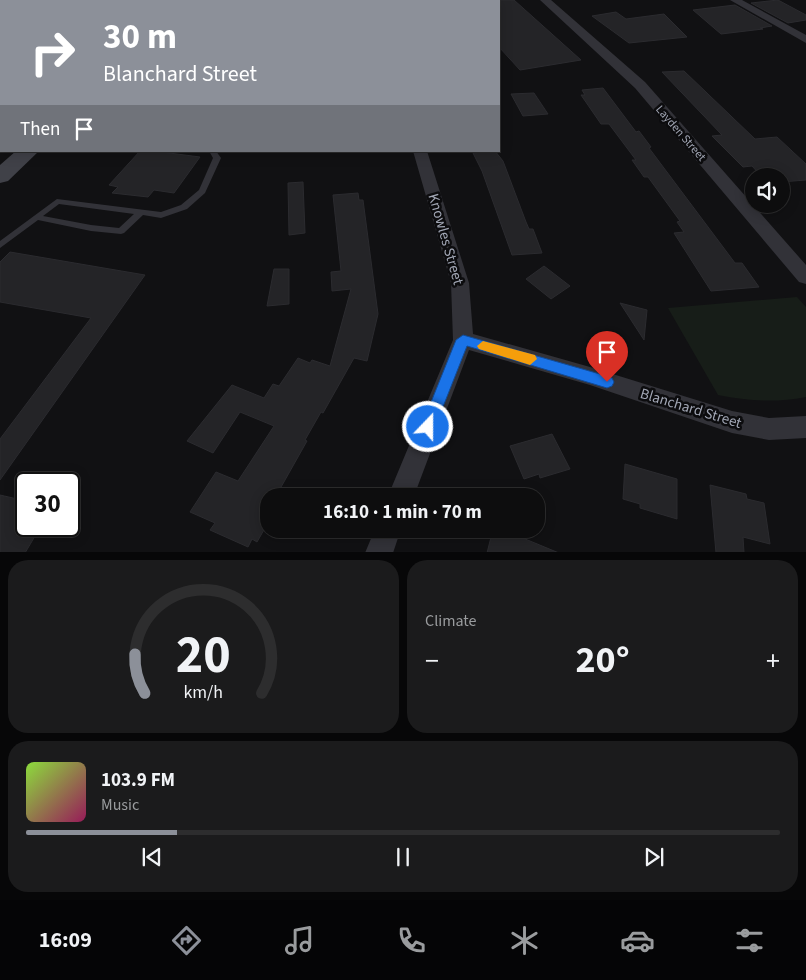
<!DOCTYPE html>
<meta charset="utf-8">
<style>
body{margin:0;font-family:"Source Sans 3",sans-serif;background:#1b1b1c;color:#f1f3f6;height:100vh;display:flex;flex-direction:column;font-size:19px;white-space:nowrap}
*{box-sizing:border-box;margin:0}
p{font-size:16px;color:#9a9c9e}
.icon{flex:none;width:28px;height:28px;fill:none;stroke:currentColor;stroke-width:2;stroke-linecap:round;stroke-linejoin:round}
.map{position:relative;height:552px;overflow:hidden}
.details{display:flex;flex-direction:column;gap:8px;padding:8px;background:#070708;flex:1}
.details>*{flex:none}
.top-card{position:absolute;left:0px;top:0px;width:500px;height:152px;box-shadow:0 2px 12px #0003,0 0 0 1px #2d2d2e;background:#8c9099;color:#fff;overflow:hidden}
.fabs{position:absolute;left:745px;top:168px;display:grid;gap:10px}
.fabs a{display:grid;place-items:center;width:45px;height:45px;border-radius:50%;background:#0d0d0e;box-shadow:0 2px 12px #0003,0 0 0 1px #2d2d2e;font-size:25px}
.speed{position:absolute;left:15px;top:472px;display:flex;gap:10px;font-size:25px;font-weight:700;text-align:center}
.speed>*{display:grid;place-content:center;width:65px;height:65px;border-radius:50%;background:#0d0d0e;box-shadow:0 2px 12px #0003,0 0 0 1px #2d2d2e;line-height:1}
.speed .limit{border:2px solid #111;border-radius:8px;background:#fff;color:#111}
.pin{position:absolute;display:grid;place-items:center;width:42px;height:42px;color:#fff;margin:-51px -21px;border-radius:50% 50% 50% 0;rotate:-45deg;box-shadow:0 0 5px #0007}
.pin .icon{rotate:45deg}
.me{position:absolute;width:55px;margin:-28px;rotate:22deg;stroke-linejoin:round;filter:drop-shadow(0 0 4px #0008)}
.turn{display:flex;align-items:center;gap:18px;height:105px;padding:0 20px;font-size:22px}
.turn .icon{width:65px;height:65px;stroke-width:2.5}
.turn b{display:block;font-size:35px;line-height:42px}
.then{display:flex;align-items:center;height:48px;padding:0 20px;background:#0003;gap:10px;font-size:19px}
.big{font-size:38px;font-weight:700;line-height:1.1}
.details .tile{flex:1;display:flex;flex-direction:column;justify-content:center;gap:8px;min-width:0;padding:0 18px;border-radius:20px;background:#1b1b1c}
.details .dial{align-items:center;gap:0}
.dial svg{height:130px;overflow:visible;fill:none;stroke:#2d2d2e;stroke-width:7;stroke-linecap:round;text-anchor:middle}
.dial text{fill:#f1f3f6;stroke:none}
.song{display:flex;align-items:center;gap:15px}
.cover{width:60px;height:60px;border-radius:8px;background:linear-gradient(135deg,hsl(90 70% 55%),hsl(330 70% 35%))}
.played{height:5px;border-radius:2px;background:linear-gradient(90deg,#8c9099 20%,#2d2d2e 20%)}
.keys{display:flex;justify-content:space-around;direction:ltr}
.heat{display:flex;justify-content:space-between;align-items:center;font-size:28px;direction:ltr}
.details .tiles{flex:1;display:grid;gap:8px;grid-template-columns:1fr 1fr}
.tile:last-child{grid-column:span 2}
.trip{position:absolute;left:260px;top:488px;width:285px;height:50px;border-radius:20px;background:#0d0d0e;box-shadow:0 2px 12px #0003,0 0 0 1px #2d2d2e;font-weight:700;line-height:50px;text-align:center}
.dock{display:flex;height:80px;justify-content:space-around;align-items:center;background:#050506;color:#9a9c9e}
.dock .icon{width:35px;height:35px}
.dock .current{color:#8c9099}
.dock b{font-size:22px;color:#f1f3f6}
.map>svg:first-child{display:block}
.green{fill:#171d18}
.building{fill:#242427;stroke:#2b2b2f}
.lines{fill:none;stroke-linecap:round;stroke-linejoin:round}
.service{fill:#323238;fill-rule:evenodd}
.minor{fill:#323238;fill-rule:evenodd}
.secondary{fill:#404148;fill-rule:evenodd}
.route{fill:#1a73e8;stroke:#114b97}
.slow{fill:#f59e0b}
.labels{text-anchor:middle;stroke-width:5;stroke-linejoin:round;paint-order:stroke}
.far-street-label{font-size:12px;fill:#a1a6b4;stroke:#0c0c0e}
.street-label{font-size:15px;fill:#a1a6b4;stroke:#0c0c0e}
</style>
<div class="map">
<svg width="806" height="553" viewBox="0 0 806 553">
<rect width="100%" height="100%" fill="#111113"/>
<!-- green -->
<path class="green" d="M797 297 806 307V397C775 403 749 401 718 395L668 308Z"/>
<!-- building -->
<path class="building" d="M479 0H514L581 60 520 70 499 47V1Z
M778 0 806 15V20L788 23 751 3Z
M735 5 772 26 760 28 763 29 721 34 693 10Z
M616 12 626 19 664 14 687 37 629 43 592 16Z
M684 71 755 139 777 137 806 164V180L781 182V176H761L752 166 743 167 712 136 722 135 662 72Z
M603 88 636 132 639 131 651 147 649 148 735 263H742L759 287 711 291 674 233 684 232 677 222 680 221 648 177H644L632 160H636L609 124H601L581 95H585L582 90Z
M534 93 548 114 523 116 511 94Z
M140 151H154L200 157 174 193 154 190 148 197 112 193 118 187 109 185Z
M495 151 503 161 526 222 529 229H533L542 253 512 255 482 171 473 153Z
M303 182 305 233 289 235 288 183Z
M358 193 359 200H363L378 314 367 361 354 358 323 413 321 412 305 440 307 441 276 496H269V521L257 542 252 539 248 547 210 530 215 523 190 512 216 472 238 481 274 426 240 412 213 453 187 441 232 385 264 398 273 384 279 386 298 358 310 363 312 360 330 366 351 289 332 291 331 272 341 271 333 195Z
M10 252 145 275 0 480V439L91 318 0 302V262Z
M544 266 570 286 551 299 526 279Z
M274 269H289V304L267 306Z
M620 303 647 310 644 340Z
M552 434 570 469 540 478 539 474 524 479 510 446Z
M625 464 677 479V519L640 508V504L623 499Z
M710 485 746 494 747 499 764 503 770 544 743 537 744 553H716Z
M0 495 26 501V526H41L25 553H0Z
M493 529H501L559 553H487Z"/>
<g class="lines">
<!-- service -->
<path class="service" d="M209 151H216L221 158 205 193 187 209 161 218 143 215 124 233 121 234 91 231 38 220 0 248V241L57 199 161 212 181 205 199 190 213 158ZM59 204 134 214 119 228 91 225 43 216Z"/>
<!-- minor -->
<path class="minor" d="M540 0H551L645 82 806 265V284L799 282 635 88Z
M730 0H742L806 35V43Z
M413 151H427L469 283 473 334 590 367 732 411 769 418 806 416V438L769 440 732 433 590 385 469 350 414 496H388L453 340 451 283Z
M375 529H401L393 553H365Z"/>
<!-- secondary -->
<path class="secondary" d="M16 151H39L8 181 0 183V165Z"/>
</g>
<!-- route -->
<path class="route" d="M463 335 607 376 612 378 614 382 612 386 607 388 467 346 435 427 433 431 428 433 423 431 421 427 456 340Z"/>
<!-- slow -->
<path class="slow" d="M483 341 535 355 537 359 530 365 479 349 477 346Z"/>
<g class="labels">
<!-- far-street labels -->
<g class="far-street-label">
<text transform="translate(681 133) rotate(49)" y="4">Layden Street</text>
</g>
<!-- street labels -->
<g class="street-label">
<text transform="translate(446 239) rotate(74)" y="5">Knowles Street</text>
<text transform="translate(691 408) rotate(17)" y="5">Blanchard Street</text>
</g>
</g>
</svg>
<div class="fabs">
<a><svg class="icon" aria-label="sound" viewBox="0 0 24 24"><path d="M4 9h4l5-4v14l-5-4H4zM17 9q2 3 0 6"/></svg></a>
</div>
<div class="speed"><div class="limit">30</div></div>
<div class="pin" style="left:607px;top:382px;background:#d93025"><svg class="icon" aria-label="arrive" viewBox="0 0 24 24"><path d="M6 21V4h12l-3 4 3 4H6"/></svg></div>
<svg class="me" style="left:428px;top:427px" viewBox="-20 -20 40 40"><circle r="17" fill="#1a73e8" stroke="#fff" stroke-width="3"/><path d="M0-11L8 9 0 5-8 9z" fill="#fff"/></svg>
<div class="trip">16:10 · 1 min · 70 m</div>
<div class="top-card">
<div class="turn"><svg class="icon" aria-label="right" viewBox="0 0 24 24"><path d="M7 20v-9h11M14 6l5 5-5 5"/></svg><div><b>30 m</b>Blanchard Street</div></div>
<div class="then">Then<svg class="icon" aria-label="arrive" viewBox="0 0 24 24"><path d="M6 21V4h12l-3 4 3 4H6"/></svg></div>
</div>
</div>
<section class="details">
<div class="tiles">
<div class="tile dial"><svg viewBox="0 0 100 80">
<path d="M14 69A42 42 0 1 1 86 69"/>
<path d="M14 69A42 42 0 0 1 8 45" stroke="#8c9099"/>
<text x="50" y="56" font-size="32" font-weight="700">20</text>
<text x="50" y="72" font-size="11">km/h</text>
</svg></div>
<div class="tile"><p>Climate</p>
<div class="heat"><a>−</a><b class="big">20°</b><a>+</a></div>
</div>
<div class="tile">
<div class="song"><i class="cover"></i><div><b>103.9 FM</b><p>Music</p></div></div>
<div class="played"></div>
<div class="keys"><svg class="icon" aria-label="previous" viewBox="0 0 24 24"><path d="M18 5L8 12l10 7zM5 5v14"/></svg><svg class="icon" aria-label="pause" viewBox="0 0 24 24"><path d="M8 5v14M16 5v14"/></svg><svg class="icon" aria-label="next" viewBox="0 0 24 24"><path d="M6 5l10 7-10 7zM19 5v14"/></svg></div>
</div>
</div>
</section>
<nav class="dock">
<b>16:09</b>
<svg class="icon current" aria-label="directions" viewBox="0 0 24 24"><path d="M12 3l9 9-9 9-9-9zM9 14v-3h6M13 9l2 2-2 2"/></svg>
<svg class="icon" aria-label="music" viewBox="0 0 24 24"><path d="M9 18V5l10-2v13"/><circle cx="6" cy="18" r="3"/><circle cx="16" cy="16" r="3"/></svg>
<svg class="icon" aria-label="phone" viewBox="0 0 24 24"><path d="M5 4h4l2 5-3 2q2 4 5 5l2-3 5 2v4C11 20 4 13 5 4z"/></svg>
<svg class="icon" aria-label="climate" viewBox="0 0 24 24"><path d="M12 3v18M4 7l16 10M4 17L20 7"/></svg>
<svg class="icon" aria-label="car" viewBox="0 0 24 24"><path d="M5 17H2v-5l4-1 3-4h7l3 4 3 1v5h-3M9 17h6M6 11h13"/><circle cx="7" cy="17" r="2"/><circle cx="17" cy="17" r="2"/></svg>
<svg class="icon" aria-label="filters" viewBox="0 0 24 24"><path d="M4 7h16M4 17h16"/><circle cx="9" cy="7" r="2"/><circle cx="15" cy="17" r="2"/></svg>
</nav>
